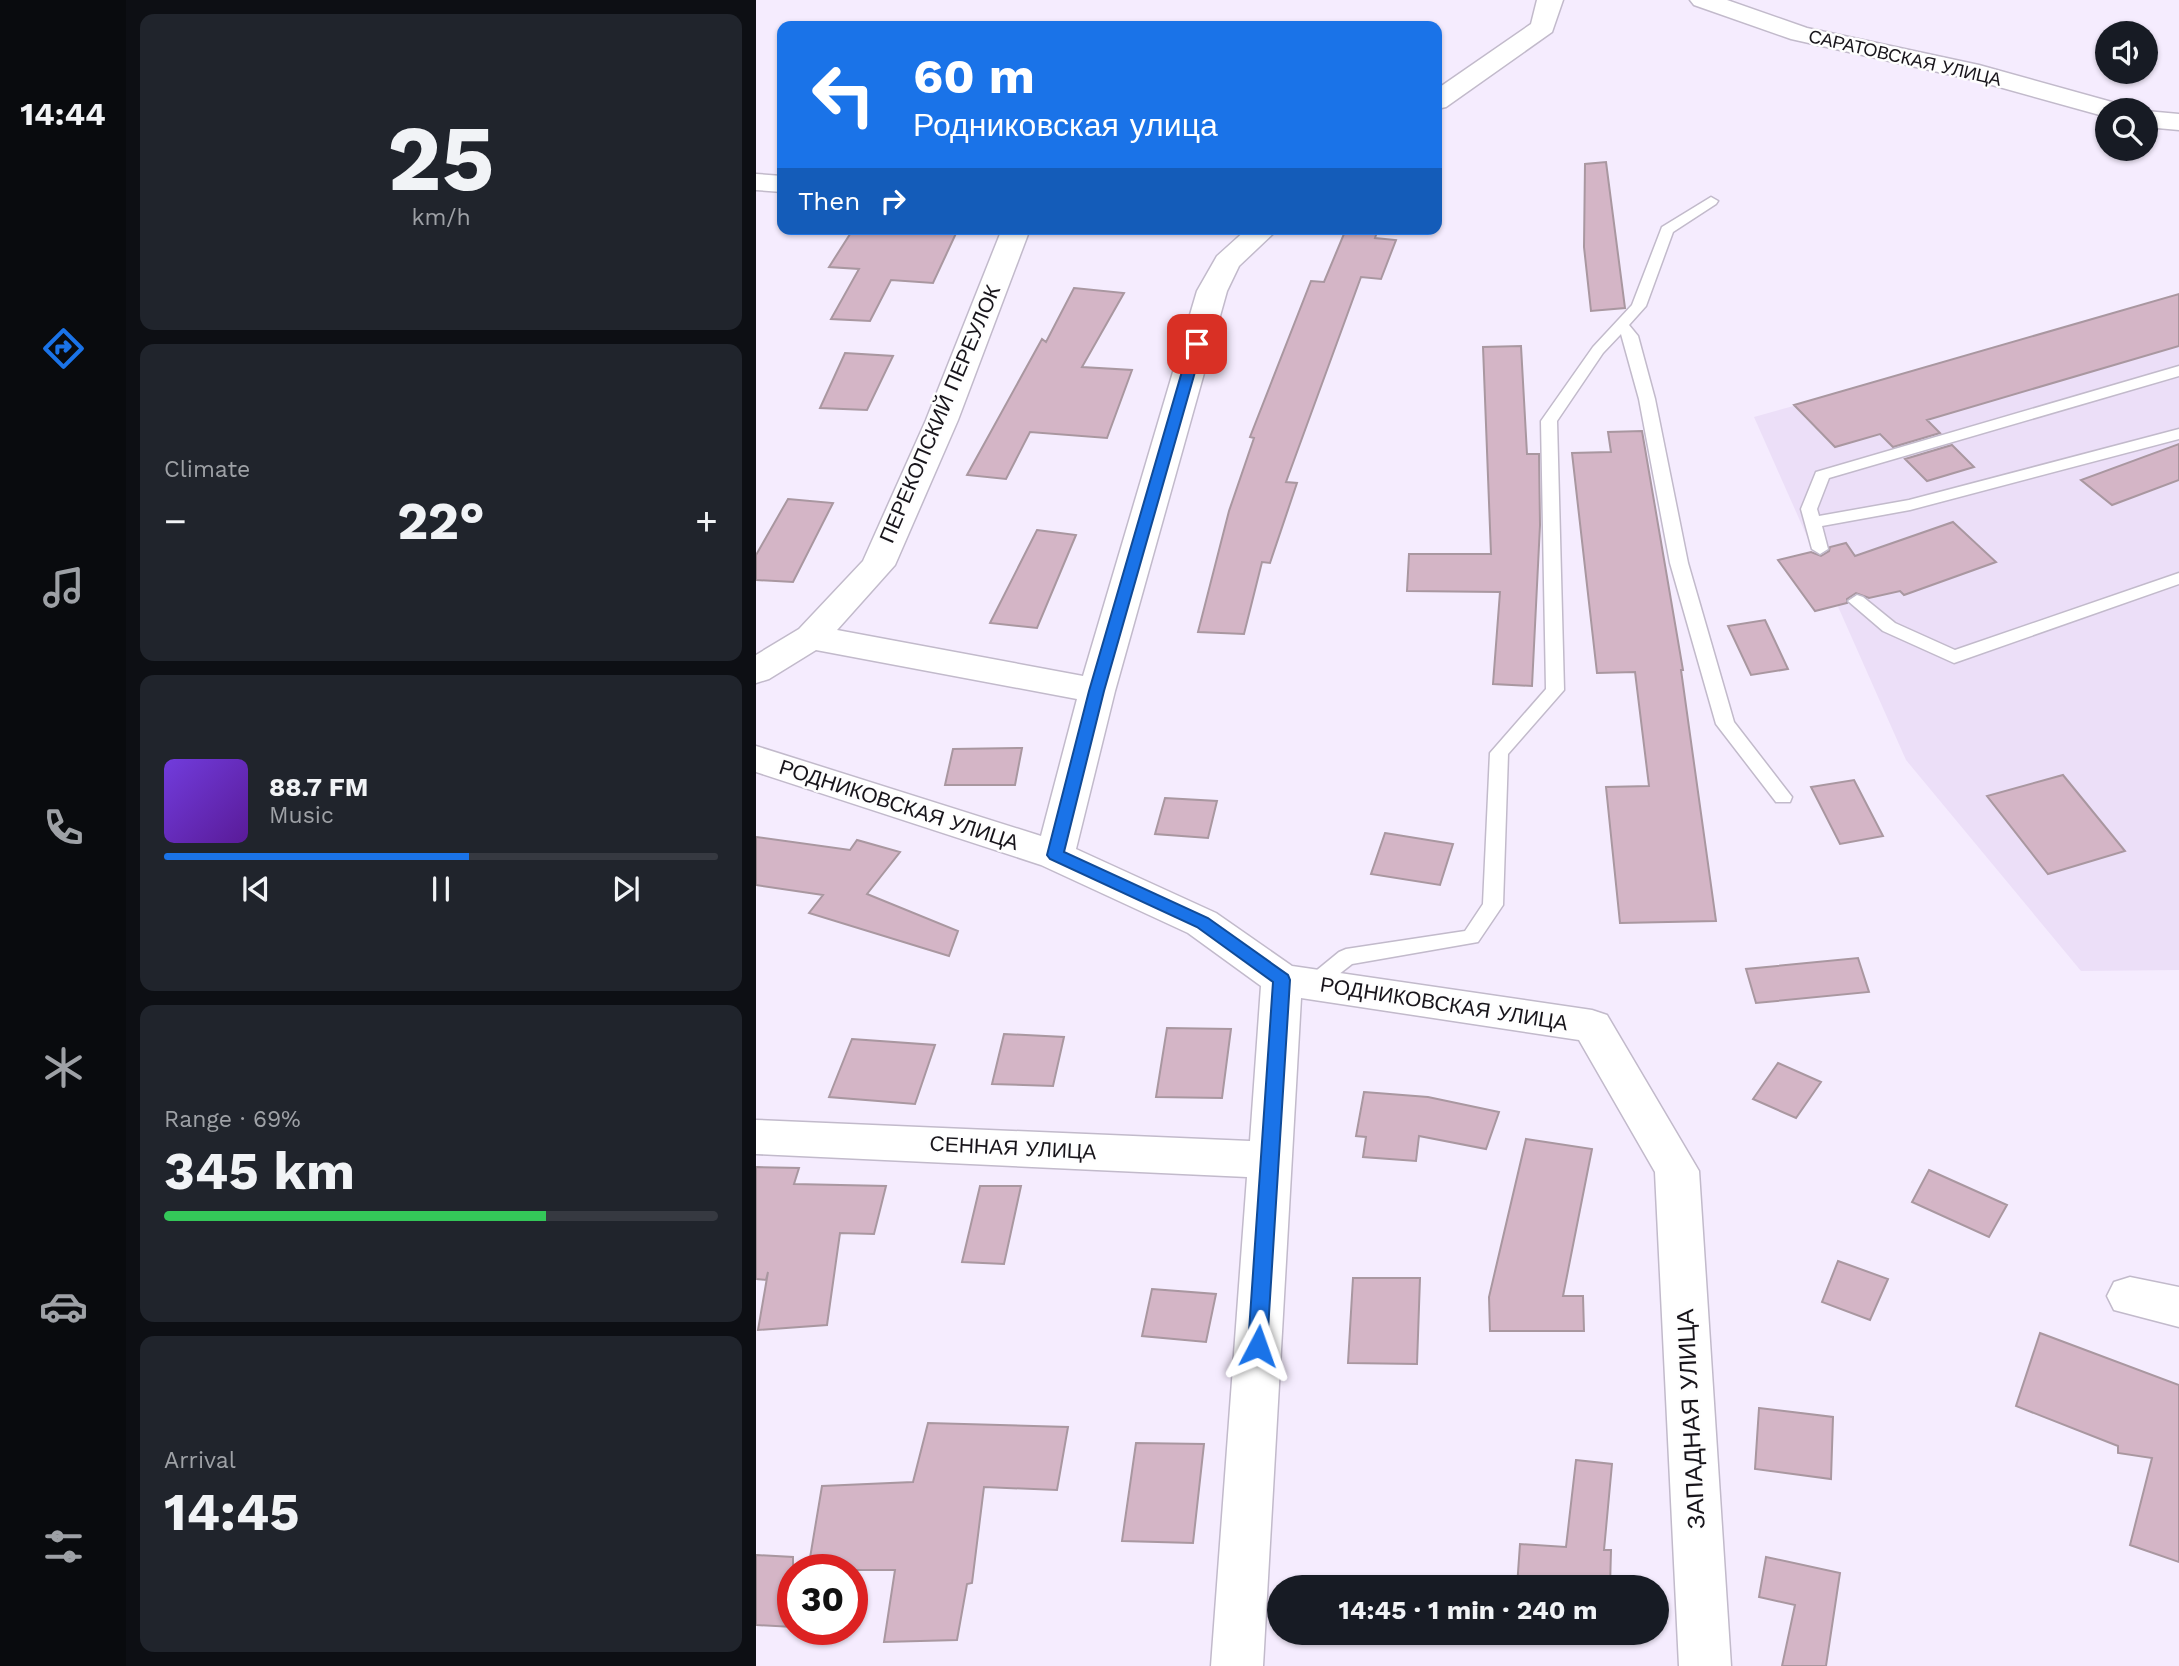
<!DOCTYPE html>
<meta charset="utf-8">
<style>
body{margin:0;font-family:"Work Sans",sans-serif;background:#20242c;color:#f1f3f6;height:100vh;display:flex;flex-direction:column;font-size:26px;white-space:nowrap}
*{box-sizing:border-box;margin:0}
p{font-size:23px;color:#9ea1a6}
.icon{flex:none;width:38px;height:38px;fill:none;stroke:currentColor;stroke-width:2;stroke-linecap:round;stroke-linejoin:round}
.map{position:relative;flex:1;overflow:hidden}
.drawer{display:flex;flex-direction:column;gap:14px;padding:14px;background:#0d0f14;width:630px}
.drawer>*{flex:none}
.top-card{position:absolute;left:21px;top:21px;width:665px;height:214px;border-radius:14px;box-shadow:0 2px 5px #0004;background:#1a73e8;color:#fff;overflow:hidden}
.tools{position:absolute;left:1339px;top:21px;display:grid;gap:14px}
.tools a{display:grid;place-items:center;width:63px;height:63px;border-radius:50%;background:#171b24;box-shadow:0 2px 5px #0004;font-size:35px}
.speed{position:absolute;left:21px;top:1554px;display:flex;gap:14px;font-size:35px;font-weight:700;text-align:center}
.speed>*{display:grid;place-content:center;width:91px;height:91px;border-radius:50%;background:#171b24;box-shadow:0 2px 5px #0004;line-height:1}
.speed .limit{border:10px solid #d22;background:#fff;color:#111}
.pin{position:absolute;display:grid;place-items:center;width:60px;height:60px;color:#fff;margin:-30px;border-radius:14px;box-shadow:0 4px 10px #0006}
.me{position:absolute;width:77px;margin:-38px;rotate:4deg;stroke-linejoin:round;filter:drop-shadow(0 0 5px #0008)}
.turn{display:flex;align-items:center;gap:24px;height:147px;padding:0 21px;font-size:32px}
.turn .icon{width:91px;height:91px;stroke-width:2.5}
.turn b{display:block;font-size:49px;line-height:60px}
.then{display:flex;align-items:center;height:66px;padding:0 21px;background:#0003;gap:14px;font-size:26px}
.big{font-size:52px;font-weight:700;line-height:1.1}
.drawer .widget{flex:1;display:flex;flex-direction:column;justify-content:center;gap:10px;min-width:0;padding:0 24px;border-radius:14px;background:#20242c}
.drawer .dial{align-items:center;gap:0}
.dial b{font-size:91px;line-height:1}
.song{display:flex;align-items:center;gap:21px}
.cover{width:84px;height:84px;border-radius:10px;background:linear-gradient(135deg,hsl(260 70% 55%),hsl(270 70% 35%))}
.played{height:7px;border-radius:4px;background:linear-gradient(90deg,#1a73e8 55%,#363941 55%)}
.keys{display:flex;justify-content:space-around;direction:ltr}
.heat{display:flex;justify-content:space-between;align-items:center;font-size:38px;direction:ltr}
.charge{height:10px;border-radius:5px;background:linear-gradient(90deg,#34c759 69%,#363941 0)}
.trip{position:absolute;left:511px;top:1575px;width:402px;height:70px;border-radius:35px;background:#171b24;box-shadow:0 2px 5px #0004;font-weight:700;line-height:70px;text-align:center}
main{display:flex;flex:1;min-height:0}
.tab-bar{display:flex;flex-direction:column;width:126px;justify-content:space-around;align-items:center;background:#090b0e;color:#9ea1a6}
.tab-bar .icon{width:49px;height:49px}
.tab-bar .selected{color:#1a73e8}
.tab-bar b{font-size:32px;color:#f1f3f6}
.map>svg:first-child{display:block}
.built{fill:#ecdff8}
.building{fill:#d4b5c6;stroke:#a997a0;stroke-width:2}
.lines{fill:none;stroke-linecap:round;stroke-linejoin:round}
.service-casing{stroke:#c2bacb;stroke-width:3}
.minor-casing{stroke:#c2bacb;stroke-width:3}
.service{fill:#fff;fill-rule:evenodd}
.minor{fill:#fff;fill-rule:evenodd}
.route{fill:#1a73e8;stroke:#114b97;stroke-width:2}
.labels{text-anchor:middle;stroke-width:5;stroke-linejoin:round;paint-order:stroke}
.far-street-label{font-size:18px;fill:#18151b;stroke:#fefefe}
.street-label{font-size:21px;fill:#18151b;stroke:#fefefe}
.near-street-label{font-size:24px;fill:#18151b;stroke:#fefefe}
</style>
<main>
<nav class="tab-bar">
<b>14:44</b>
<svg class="icon selected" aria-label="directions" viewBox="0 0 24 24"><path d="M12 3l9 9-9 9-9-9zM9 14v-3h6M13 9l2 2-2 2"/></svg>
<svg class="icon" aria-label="music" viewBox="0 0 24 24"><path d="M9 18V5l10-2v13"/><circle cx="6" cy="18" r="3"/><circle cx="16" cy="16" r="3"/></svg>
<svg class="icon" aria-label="phone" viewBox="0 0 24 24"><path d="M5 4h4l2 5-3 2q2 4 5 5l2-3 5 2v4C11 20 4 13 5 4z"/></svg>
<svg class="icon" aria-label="climate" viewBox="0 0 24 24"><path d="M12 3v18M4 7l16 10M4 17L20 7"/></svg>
<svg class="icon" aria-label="car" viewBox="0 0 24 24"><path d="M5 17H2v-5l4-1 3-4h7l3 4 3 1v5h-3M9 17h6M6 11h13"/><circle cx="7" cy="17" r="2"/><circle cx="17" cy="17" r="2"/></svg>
<svg class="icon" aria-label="filters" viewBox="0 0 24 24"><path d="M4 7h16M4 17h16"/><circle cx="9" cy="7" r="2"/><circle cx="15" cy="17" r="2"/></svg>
</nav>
<section class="drawer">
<div class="widget dial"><b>25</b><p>km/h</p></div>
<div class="widget"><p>Climate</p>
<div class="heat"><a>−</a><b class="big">22°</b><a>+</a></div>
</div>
<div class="widget">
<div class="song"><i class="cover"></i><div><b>88.7 FM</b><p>Music</p></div></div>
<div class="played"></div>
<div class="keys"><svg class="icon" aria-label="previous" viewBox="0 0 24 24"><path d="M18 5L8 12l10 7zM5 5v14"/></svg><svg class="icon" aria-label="pause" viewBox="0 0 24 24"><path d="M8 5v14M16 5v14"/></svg><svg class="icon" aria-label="next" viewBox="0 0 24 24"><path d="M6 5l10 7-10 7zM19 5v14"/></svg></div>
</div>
<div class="widget"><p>Range · 69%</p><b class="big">345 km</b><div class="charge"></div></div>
<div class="widget"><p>Arrival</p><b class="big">14:45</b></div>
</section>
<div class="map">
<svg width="1423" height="1666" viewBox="0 0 1423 1666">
<rect width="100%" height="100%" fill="#f5ecfe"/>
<!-- built -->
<path class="built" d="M1423 299V970L1325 971 1150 760 998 417Z"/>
<!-- building -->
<path class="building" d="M850 162 869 308 835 311 828 247 829 164Z
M202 229 177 283 135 280 114 321 75 319 103 269 73 267 96 231Z
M590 229H622L619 238 640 240 625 279 605 277 530 482 541 483 514 563 506 562 488 634 442 632 473 511 498 438 494 437 555 281 568 282Z
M318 288 368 293 326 367 376 370 351 438 274 432 250 479 211 475 286 339 290 342Z
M1423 294V346L1171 420 1184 433 1137 447 1124 434 1079 447 1038 405Z
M765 346 771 454H783L784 525 776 686 737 684 744 592 651 591 653 554H735L727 347Z
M89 353 137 356 111 410 64 408Z
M886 431 927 670H925L960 921 864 923 850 787 893 786 879 672 841 673 816 453 855 452 852 432Z
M1423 444V480L1356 505 1325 480Z
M1196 445 1218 467 1171 481 1149 459Z
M32 499 77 503 37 582 0 580V555Z
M1197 522 1240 562 1148 595 1144 591 1113 598 1100 593 1091 599V603L1059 611 1022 560 1055 552 1065 556 1073 551 1074 547 1090 543 1099 556Z
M281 530 320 535 281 628 234 623Z
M1009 620 1032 669 995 675 972 626Z
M266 748 259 785H189L197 749Z
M1307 775 1369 851 1292 874 1231 796Z
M1098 780 1127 836 1084 844 1055 787Z
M409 798 461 801 452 838 399 834Z
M629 833 697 844 684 885 615 874Z
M0 837 94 850 101 840 144 852 111 894 202 931 193 956 53 913 67 895 0 885Z
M1102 958 1113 992 1000 1003 990 969Z
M411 1028 475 1029 466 1098 400 1097Z
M248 1034 308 1037 297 1086 236 1084Z
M96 1039 179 1045 159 1104 73 1097Z
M1022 1063 1065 1082 1040 1118 997 1099Z
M608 1092 672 1097 743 1112 730 1149 663 1136 660 1161 607 1157 610 1137 600 1136Z
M770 1139 836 1149 807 1296H827L828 1331H734L733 1297Z
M0 1167 43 1168 38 1184 130 1186 118 1234 84 1233 71 1325 2 1330 12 1272 10 1280 0 1279Z
M1173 1170 1251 1205 1233 1237 1156 1202Z
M224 1186H265L248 1264 206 1262Z
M1082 1261 1132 1279 1114 1320 1066 1302Z
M597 1278H664L661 1364 592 1363Z
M396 1289 460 1294 450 1342 386 1336Z
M1284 1333 1423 1385V1562L1374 1545 1396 1458 1362 1453V1446L1260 1406Z
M1003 1408 1077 1417 1075 1479 999 1469Z
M172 1423 312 1427 301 1490 228 1487 216 1583 211 1584 201 1640 128 1642 139 1570H52L66 1486 157 1482Z
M380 1443 448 1444 437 1543 366 1541Z
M820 1460 856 1464 848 1550H855L854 1587H761L764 1544 810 1547Z
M0 1555 37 1557V1627L0 1625Z
M1010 1557 1084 1573 1070 1666H1026L1039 1605 1003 1597Z"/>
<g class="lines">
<defs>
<path id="service" d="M955 197 962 201 960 204 917 232 890 306 873 325 882 336 899 399 932 563 978 722 1036 797 1034 802H1020L960 724 914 563 883 399 865 334 847 353 801 421 808 690 752 754 747 905 722 942 596 964 564 989 557 992 550 989 547 984 550 979 583 952 590 949 709 931 727 904 734 753 790 689 785 421 837 347 876 305 906 227Z
M1423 366V376L1073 478 1061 509 1063 516 1153 500 1423 429V439L1154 510 1066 526 1072 549 1064 554 1056 549 1045 509 1060 472Z
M1423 573V584L1198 663 1127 631 1092 601 1101 595 1107 597 1139 623 1199 650Z"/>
<path id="minor" d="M781 0H807L796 32 690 107 681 109V89L775 24Z
M934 0H971L1051 28 1223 65 1363 104 1367 110H1351V117L1218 80 1035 39 938 5Z
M1390 111 1423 114V130L1390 127Z
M0 174 26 176V192L0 190Z
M246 229H274L202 420 139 565 81 630 327 676 441 291 461 256 491 229H522L483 266 471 291 359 691 320 849 460 913 536 966 836 1010 851 1015 943 1171 975 1666H923L899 1172 823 1040 545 998 507 1666H455L491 1177 0 1154V1120L494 1141 505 986 432 933 285 865 0 772V746L285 836 321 699 60 650 13 679 0 683V655L43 629 107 561 170 420Z
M1374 1277 1423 1287V1327L1358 1310 1351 1296 1358 1282Z"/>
</defs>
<!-- service casing -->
<use href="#service" class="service-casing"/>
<!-- minor casing -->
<use href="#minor" class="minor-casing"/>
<!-- service -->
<use href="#service" class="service"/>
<!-- minor -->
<use href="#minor" class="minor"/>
</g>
<!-- route -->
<path class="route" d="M441 340 447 344 348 691 308 852 452 918 532 975 534 980 511 1346 509 1352 502 1355 495 1352 492 1346 517 982 441 927 294 859 291 855 333 691 434 344Z"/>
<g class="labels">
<!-- far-street labels -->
<g class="far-street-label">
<text transform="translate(1149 58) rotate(13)" y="6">САРАТОВСКАЯ УЛИЦА</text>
</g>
<!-- street labels -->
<g class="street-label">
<text transform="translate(184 414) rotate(-67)" y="7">ПЕРЕКОПСКИЙ ПЕРЕУЛОК</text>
<text transform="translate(143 805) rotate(18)" y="7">РОДНИКОВСКАЯ УЛИЦА</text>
<text transform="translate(688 1004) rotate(9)" y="7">РОДНИКОВСКАЯ УЛИЦА</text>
<text transform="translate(257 1148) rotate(3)" y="7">СЕННАЯ УЛИЦА</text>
</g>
<!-- near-street labels -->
<g class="near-street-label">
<text transform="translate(935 1419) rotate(-93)" y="8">ЗАПАДНАЯ УЛИЦА</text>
</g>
</g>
</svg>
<div class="tools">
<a><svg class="icon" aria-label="sound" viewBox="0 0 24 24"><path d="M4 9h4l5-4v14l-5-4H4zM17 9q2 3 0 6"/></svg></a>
<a><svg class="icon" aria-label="search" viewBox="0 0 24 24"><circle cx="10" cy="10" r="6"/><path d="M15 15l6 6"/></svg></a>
</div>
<div class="speed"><div class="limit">30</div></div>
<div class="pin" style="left:441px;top:344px;background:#d93025"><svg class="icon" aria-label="arrive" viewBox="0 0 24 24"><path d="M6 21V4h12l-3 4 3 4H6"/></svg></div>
<svg class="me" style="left:502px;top:1346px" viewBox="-20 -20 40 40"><path d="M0-17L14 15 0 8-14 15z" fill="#1a73e8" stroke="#fff" stroke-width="4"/></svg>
<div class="trip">14:45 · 1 min · 240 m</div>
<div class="top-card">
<div class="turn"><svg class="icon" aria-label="left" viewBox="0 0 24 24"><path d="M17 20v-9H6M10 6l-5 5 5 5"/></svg><div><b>60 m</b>Родниковская улица</div></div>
<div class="then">Then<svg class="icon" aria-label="right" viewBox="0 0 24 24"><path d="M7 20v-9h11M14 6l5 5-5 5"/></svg></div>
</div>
</div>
</main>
